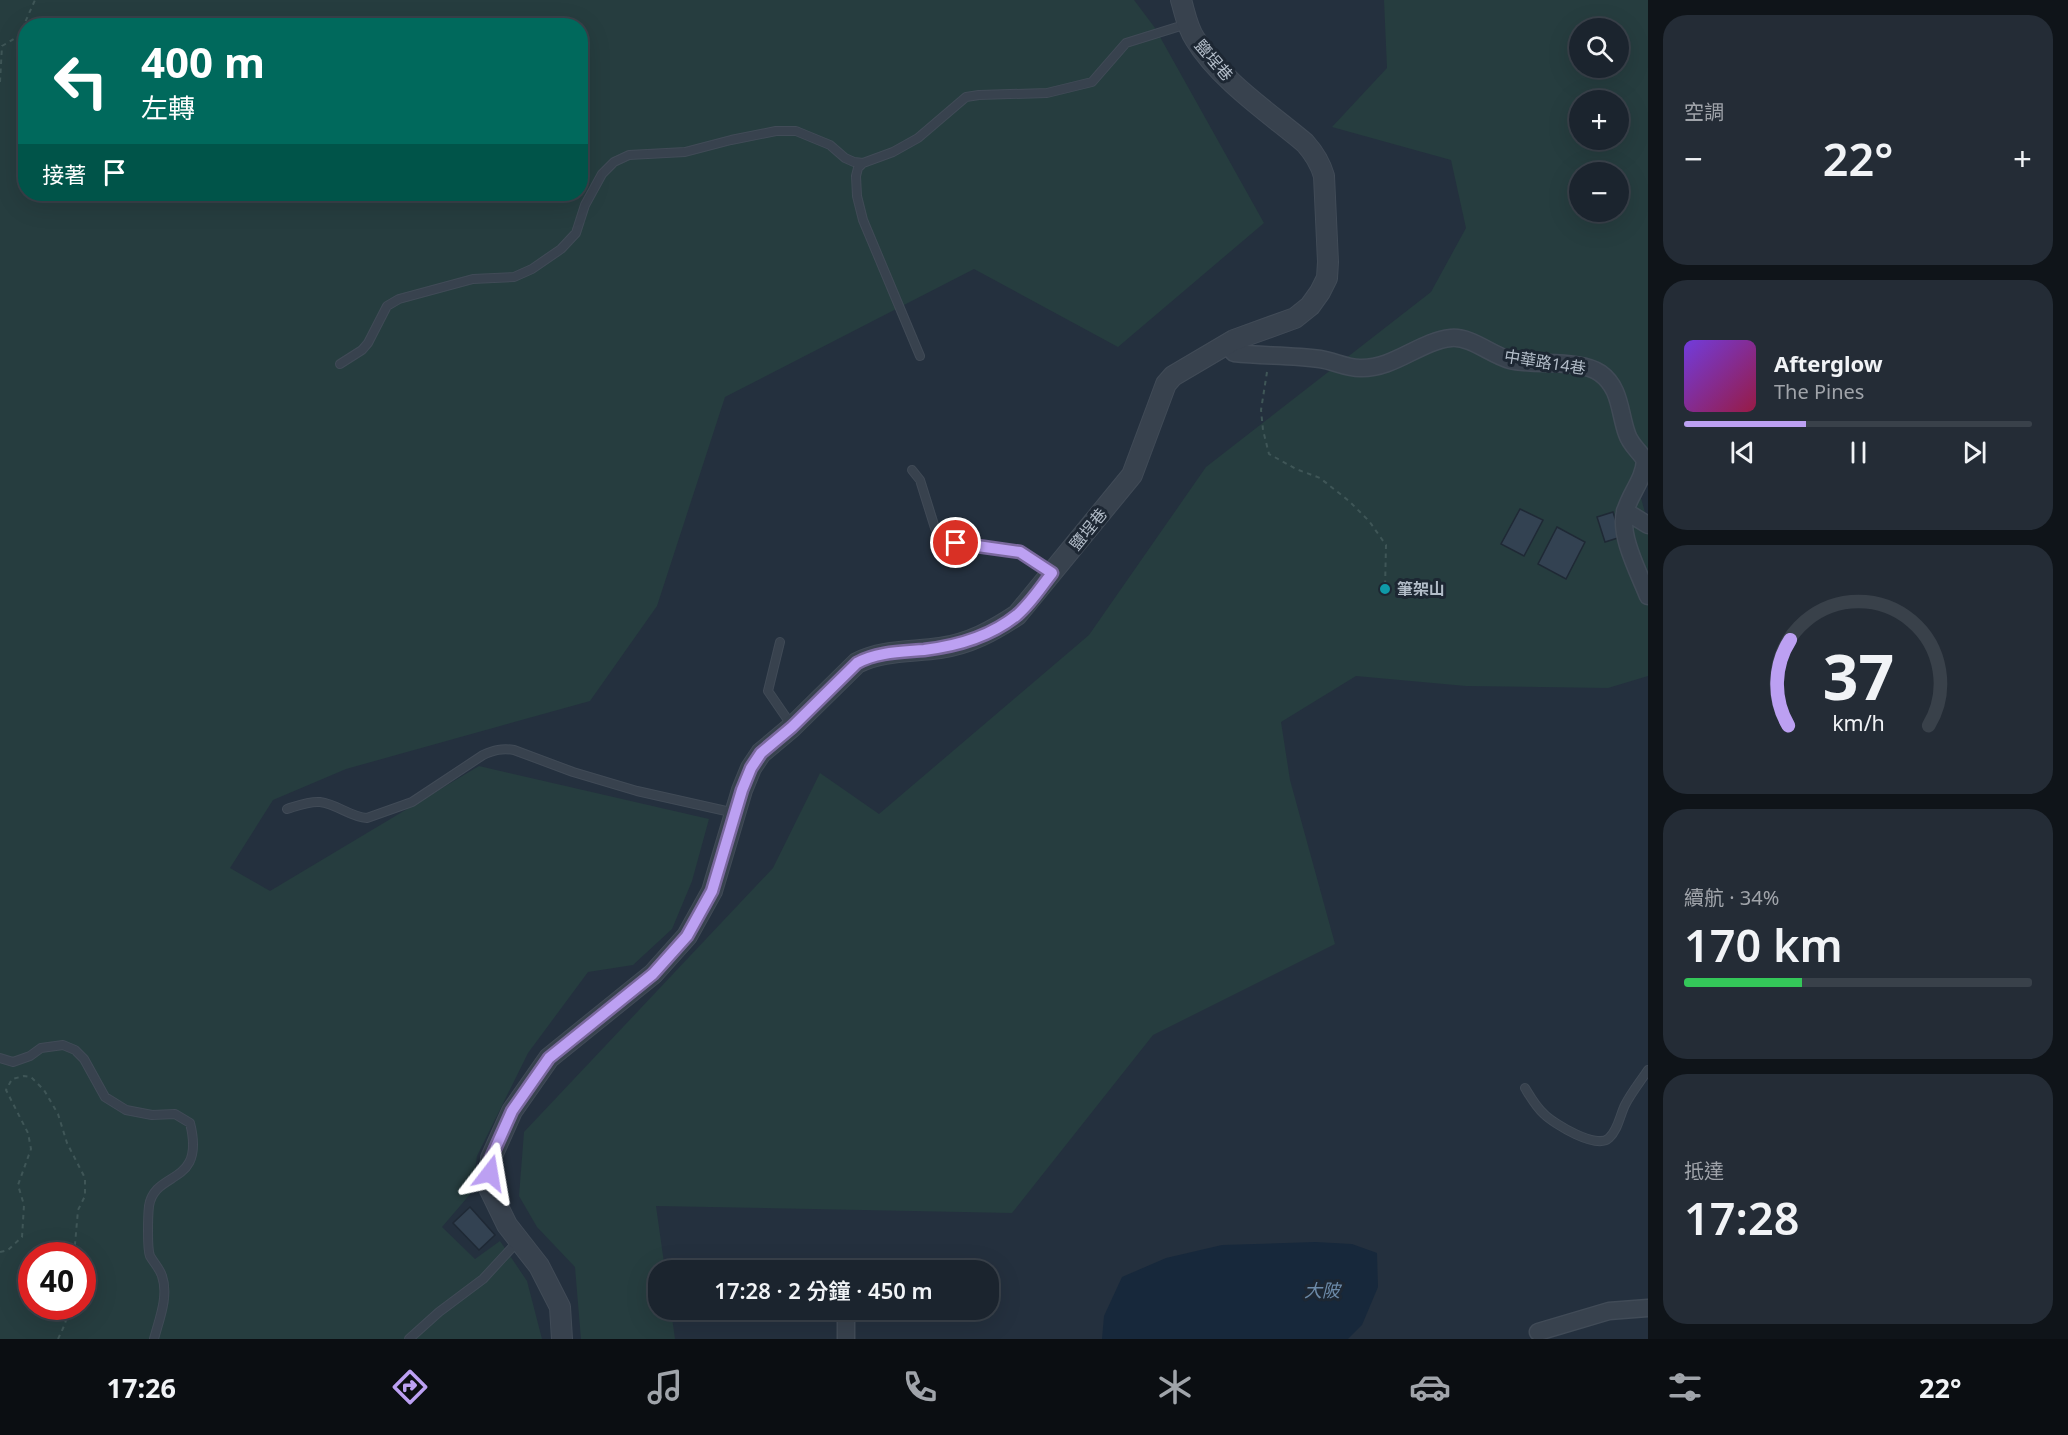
<!DOCTYPE html>
<html lang="zh-TW">
<meta charset="utf-8">
<style>
body{margin:0;font-family:"Noto Sans","Noto Sans TC",sans-serif;background:#242c36;color:#f1f3f6;height:100vh;display:flex;flex-direction:column;font-size:22px;white-space:nowrap}
*{box-sizing:border-box;margin:0}
p{font-size:20px;color:#a0a4aa}
.icon{flex:none;width:33px;height:33px;fill:none;stroke:currentColor;stroke-width:2;stroke-linecap:round;stroke-linejoin:round}
.map{position:relative;flex:1;overflow:hidden}
.sheet{display:flex;flex-direction:column;gap:15px;padding:15px;background:#0f1419;width:420px}
.sheet>*{flex:none}
.top-card{position:absolute;left:18px;top:18px;width:570px;height:183px;border-radius:24px;box-shadow:0 6px 24px #0002,0 0 0 2px #39414a;background:#00695c;color:#fff;overflow:hidden}
.tools{position:absolute;left:1569px;top:18px;display:grid;gap:12px}
.tools a{display:grid;place-items:center;width:60px;height:60px;border-radius:50%;background:#1b242e;box-shadow:0 6px 24px #0002,0 0 0 2px #39414a;font-size:30px}
.speed{position:absolute;left:18px;top:1242px;display:flex;gap:12px;font-size:30px;font-weight:700;text-align:center}
.speed>*{display:grid;place-content:center;width:78px;height:78px;border-radius:50%;background:#1b242e;box-shadow:0 6px 24px #0002,0 0 0 2px #39414a;line-height:1}
.speed .limit{border:9px solid #d22;background:#fff;color:#111}
.pin{position:absolute;display:grid;place-items:center;width:51px;height:51px;color:#fff;margin:-26px;border:3px solid #fff;border-radius:50%;box-shadow:0 2px 6px #0007}
.me{position:absolute;width:66px;margin:-33px;rotate:14deg;stroke-linejoin:round;filter:drop-shadow(0 0 4px #0008)}
.turn{display:flex;align-items:center;gap:21px;height:126px;padding:0 24px;font-size:27px}
.turn .icon{width:78px;height:78px;stroke-width:2.5}
.turn b{display:block;font-size:42px;line-height:51px}
.then{display:flex;align-items:center;height:57px;padding:0 24px;background:#0003;gap:12px;font-size:22px}
.big{font-size:45px;font-weight:600;line-height:1.1}
.sheet .card{flex:1;display:flex;flex-direction:column;justify-content:center;gap:9px;min-width:0;padding:0 21px;border-radius:24px;background:#242c36}
.sheet .dial{align-items:center;gap:0}
.dial svg{height:156px;overflow:visible;fill:none;stroke:#39414a;stroke-width:7;stroke-linecap:round;text-anchor:middle}
.dial text{fill:#f1f3f6;stroke:none}
.song{display:flex;align-items:center;gap:18px}
.cover{width:72px;height:72px;border-radius:9px;background:linear-gradient(135deg,hsl(260 70% 55%),hsl(340 70% 35%))}
.played{height:6px;border-radius:3px;background:linear-gradient(90deg,#bca0f2 35%,#39414a 35%)}
.keys{display:flex;justify-content:space-around;direction:ltr}
.heat{display:flex;justify-content:space-between;align-items:center;font-size:33px;direction:ltr}
.charge{height:9px;border-radius:4px;background:linear-gradient(90deg,#34c759 34%,#39414a 0)}
.trip{position:absolute;left:648px;top:1260px;width:351px;height:60px;border-radius:24px;background:#1b242e;box-shadow:0 6px 24px #0002,0 0 0 2px #39414a;font-weight:600;line-height:60px;text-align:center}
.menu{display:flex;height:96px;justify-content:space-around;align-items:center;background:#0b0e12;color:#a0a4aa}
.menu .icon{width:42px;height:42px}
.menu .selected{color:#bca0f2}
.menu b{font-size:27px;color:#f1f3f6}
main{display:flex;flex:1;min-height:0}
.map>svg:first-child{display:block}
.green{fill:#263d3f;fill-rule:evenodd}
.water{fill:#17283b}
.building{fill:#334252;stroke:#1f2935;stroke-width:1.5}
.lines{fill:none;stroke-linecap:round;stroke-linejoin:round}
.service-casing{stroke:#414b57;stroke-width:10}
.minor-casing{stroke:#414b57;stroke-width:19}
.tertiary-casing{stroke:#414b57;stroke-width:22}
.path{stroke:#3f5657;stroke-width:2;stroke-dasharray:4.5 4.5;stroke-linecap:butt}
.service{stroke:#38424e;stroke-width:8}
.minor{stroke:#38424e;stroke-width:16}
.tertiary{stroke:#38424e;stroke-width:20}
.route-casing{stroke:#7a689d;stroke-width:15}
.route{stroke:#bca0f2;stroke-width:10}
.culture-dot{fill:#0f9aa8;stroke:#1d2733;stroke-width:2}
.labels{text-anchor:middle;stroke-width:6;stroke-linejoin:round;paint-order:stroke}
.street-label{font-size:16px;fill:#b3bdc9;stroke:#1d2733}
.poi-label{font-size:16px;font-weight:bold;fill:#b3bdc9;stroke:#1d2733;text-anchor:start}
.water-label{font-size:18px;font-style:italic;fill:#6c8aa8;stroke:#1d2733}
</style>
<main>
<div class="map">
<svg width="1648" height="1339" viewBox="0 0 1648 1339">
<rect width="100%" height="100%" fill="#24303e"/>
<!-- green -->
<path class="green" d="M0 0H1134L1155 28 1264 223 1118 347 974 269 725 397 657 606 590 701 346 769 273 800 230 868 270 891 479 766 709 819 692 881 672 929 633 965 588 972 528 1053 477 1156 472 1192 442 1227 475 1259 500 1241 527 1281 542 1339H0ZM26 26H580V194H26ZM32 1256H82V1306H32Z
M1384 0H1648V453L1635 477 1648 523V676L1608 688 1466 686 1356 676 1281 722 1290 780 1335 944 1153 1035 1012 1213 656 1206 665 1270H658V1310H671L675 1339H581L575 1267 537 1227 519 1196 524 1132 773 868 820 773 879 814 1089 635 1206 467 1431 292 1466 228 1451 160 1332 127 1387 68ZM1580 28H1618V68H1580ZM1580 100H1618V140H1580ZM1580 172H1618V212H1580Z"/>
<!-- water -->
<path class="water" d="M1315 1242 1352 1244 1377 1253 1378 1287 1362 1325 1348 1339H1102L1104 1316 1122 1277 1166 1258 1222 1245Z"/>
<!-- building -->
<path class="building" d="M1520 509 1543 520 1524 556 1501 544Z
M1613 512 1621 537 1605 542 1597 517Z
M1557 527 1585 542 1566 579 1538 564Z
M470 1207 495 1235 479 1250 453 1223Z"/>
<g class="lines">
<defs>
<path id="service" d="M920 356 863 220 857 196 856 176 858 168 863 163 893 152 918 138 966 97 979 95 1047 93 1092 82 1126 43 1187 24
M340 364 362 350 368 343 387 306 399 299 473 279 514 277 532 269 561 249 576 233 585 205 602 174 614 162 629 155 685 152 731 140 776 131H796L830 145 845 158 854 162 863 163
M912 470 920 480 935 528 956 543 1020 552 1052 573
M780 642 768 691 792 726
M287 809C297 806 309 801 320 802 337 804 350 817 367 818L412 802 483 755C494 750 502 748 514 750L573 772 637 791 735 813
M0 1058 13 1062 30 1056 41 1048 63 1045 75 1050 84 1059 105 1097 126 1110 152 1115 175 1114 190 1123C206 1187 155 1169 149 1206 148 1215 147 1248 150 1256 154 1263 160 1269 162 1276 169 1296 159 1320 154 1339
M1525 1088C1531 1098 1536 1107 1544 1114 1554 1124 1597 1150 1609 1138 1618 1130 1620 1115 1625 1105 1631 1093 1640 1082 1648 1070
M409 1339 439 1312 483 1279 519 1240"/>
<path id="minor" d="M1234 340 1230 348 1234 353C1263 356 1292 355 1320 359 1334 361 1346 368 1360 368 1394 369 1420 341 1451 338 1471 336 1491 355 1510 360 1534 366 1581 359 1600 373 1621 388 1619 412 1627 434 1630 444 1639 451 1645 460 1644 480 1630 493 1625 512 1619 536 1639 573 1648 596
M1625 511 1648 525
M846 1270V1269
M1538 1332 1609 1311 1648 1308
M846 1339V1310"/>
<path id="tertiary" d="M562 1339 560 1307 539 1266 507 1225 489 1188 491 1158 512 1111 549 1058 653 974 687 936 712 891 742 790 751 768 761 753 792 727 857 663C882 650 912 652 940 648 969 644 993 631 1017 615L1132 475 1166 384 1173 376 1234 340 1295 318 1310 306 1320 292 1327 278 1328 262 1324 176C1320 162 1314 153 1305 143 1268 112 1220 80 1195 39 1187 27 1185 13 1181 0"/>
</defs>
<!-- service casing -->
<use href="#service" class="service-casing"/>
<!-- minor casing -->
<use href="#minor" class="minor-casing"/>
<!-- tertiary casing -->
<use href="#tertiary" class="tertiary-casing"/>
<!-- path -->
<path class="path" d="M0 82 2 46 19 36 35 0
M1267 372 1261 410 1263 430 1269 454 1296 469 1320 478 1349 501 1369 521 1386 545 1385 589
M0 1252 8 1250 22 1237 24 1205 18 1185 31 1149 28 1133 6 1090 12 1079 24 1076 31 1077 44 1090 58 1114 67 1143 85 1178V1196L78 1210 74 1256
M58 1339 65 1324 69 1306"/>
<!-- service -->
<use href="#service" class="service"/>
<!-- minor -->
<use href="#minor" class="minor"/>
<!-- tertiary -->
<use href="#tertiary" class="tertiary"/>
</g>
<g class="lines">
<defs>
<path id="route" d="M490 1173 491 1158 512 1111 549 1058 653 974 687 936 712 891 742 790 751 768 761 753 792 727 857 663C877 652 901 652 924 650 958 646 990 637 1017 615 1031 603 1041 587 1052 573L1020 552 956 543"/>
</defs>
<!-- route casing -->
<use href="#route" class="route-casing"/>
<!-- route -->
<use href="#route" class="route"/>
</g>
<!-- markers -->
<circle class="culture-dot" cx="1385" cy="589" r="6"/>
<g class="labels">
<!-- street labels -->
<g class="street-label">
<text transform="translate(1214 60) rotate(49)" y="6">鹽埕巷</text>
<text transform="translate(1545 362) rotate(9)" y="6">中華路14巷</text>
<text transform="translate(1088 529) rotate(-51)" y="6">鹽埕巷</text>
</g>
<!-- poi labels -->
<g class="poi-label">
<text x="1397" y="595">筆架山</text>
</g>
<!-- water labels -->
<g class="water-label">
<text x="1322" y="1297">大陂</text>
</g>
</g>
</svg>
<div class="tools">
<a><svg class="icon" aria-label="search" viewBox="0 0 24 24"><circle cx="10" cy="10" r="6"/><path d="M15 15l6 6"/></svg></a>
<a>+</a>
<a>−</a>
</div>
<div class="speed"><div class="limit">40</div></div>
<div class="pin" style="left:956px;top:543px;background:#d93025"><svg class="icon" aria-label="arrive" viewBox="0 0 24 24"><path d="M6 21V4h12l-3 4 3 4H6"/></svg></div>
<svg class="me" style="left:490px;top:1173px" viewBox="-20 -20 40 40"><path d="M0-17L14 15 0 8-14 15z" fill="#bca0f2" stroke="#fff" stroke-width="4"/></svg>
<div class="trip">17:28 · 2 分鐘 · 450 m</div>
<div class="top-card">
<div class="turn"><svg class="icon" aria-label="left" viewBox="0 0 24 24"><path d="M17 20v-9H6M10 6l-5 5 5 5"/></svg><div><b>400 m</b>左轉</div></div>
<div class="then">接著<svg class="icon" aria-label="arrive" viewBox="0 0 24 24"><path d="M6 21V4h12l-3 4 3 4H6"/></svg></div>
</div>
</div>
<section class="sheet">
<div class="card"><p>空調</p>
<div class="heat"><a>−</a><b class="big">22°</b><a>+</a></div>
</div>
<div class="card">
<div class="song"><i class="cover"></i><div><b>Afterglow</b><p>The Pines</p></div></div>
<div class="played"></div>
<div class="keys"><svg class="icon" aria-label="previous" viewBox="0 0 24 24"><path d="M18 5L8 12l10 7zM5 5v14"/></svg><svg class="icon" aria-label="pause" viewBox="0 0 24 24"><path d="M8 5v14M16 5v14"/></svg><svg class="icon" aria-label="next" viewBox="0 0 24 24"><path d="M6 5l10 7-10 7zM19 5v14"/></svg></div>
</div>
<div class="card dial"><svg viewBox="0 0 100 80">
<path d="M14 69A42 42 0 1 1 86 69"/>
<path d="M14 69A42 42 0 0 1 15 25" stroke="#bca0f2"/>
<text x="50" y="56" font-size="32" font-weight="700">37</text>
<text x="50" y="72" font-size="11">km/h</text>
</svg></div>
<div class="card"><p>續航 · 34%</p><b class="big">170 km</b><div class="charge"></div></div>
<div class="card"><p>抵達</p><b class="big">17:28</b></div>
</section>
</main>
<nav class="menu">
<b>17:26</b>
<svg class="icon selected" aria-label="directions" viewBox="0 0 24 24"><path d="M12 3l9 9-9 9-9-9zM9 14v-3h6M13 9l2 2-2 2"/></svg>
<svg class="icon" aria-label="music" viewBox="0 0 24 24"><path d="M9 18V5l10-2v13"/><circle cx="6" cy="18" r="3"/><circle cx="16" cy="16" r="3"/></svg>
<svg class="icon" aria-label="phone" viewBox="0 0 24 24"><path d="M5 4h4l2 5-3 2q2 4 5 5l2-3 5 2v4C11 20 4 13 5 4z"/></svg>
<svg class="icon" aria-label="climate" viewBox="0 0 24 24"><path d="M12 3v18M4 7l16 10M4 17L20 7"/></svg>
<svg class="icon" aria-label="car" viewBox="0 0 24 24"><path d="M5 17H2v-5l4-1 3-4h7l3 4 3 1v5h-3M9 17h6M6 11h13"/><circle cx="7" cy="17" r="2"/><circle cx="17" cy="17" r="2"/></svg>
<svg class="icon" aria-label="filters" viewBox="0 0 24 24"><path d="M4 7h16M4 17h16"/><circle cx="9" cy="7" r="2"/><circle cx="15" cy="17" r="2"/></svg>
<b>22°</b>
</nav>
